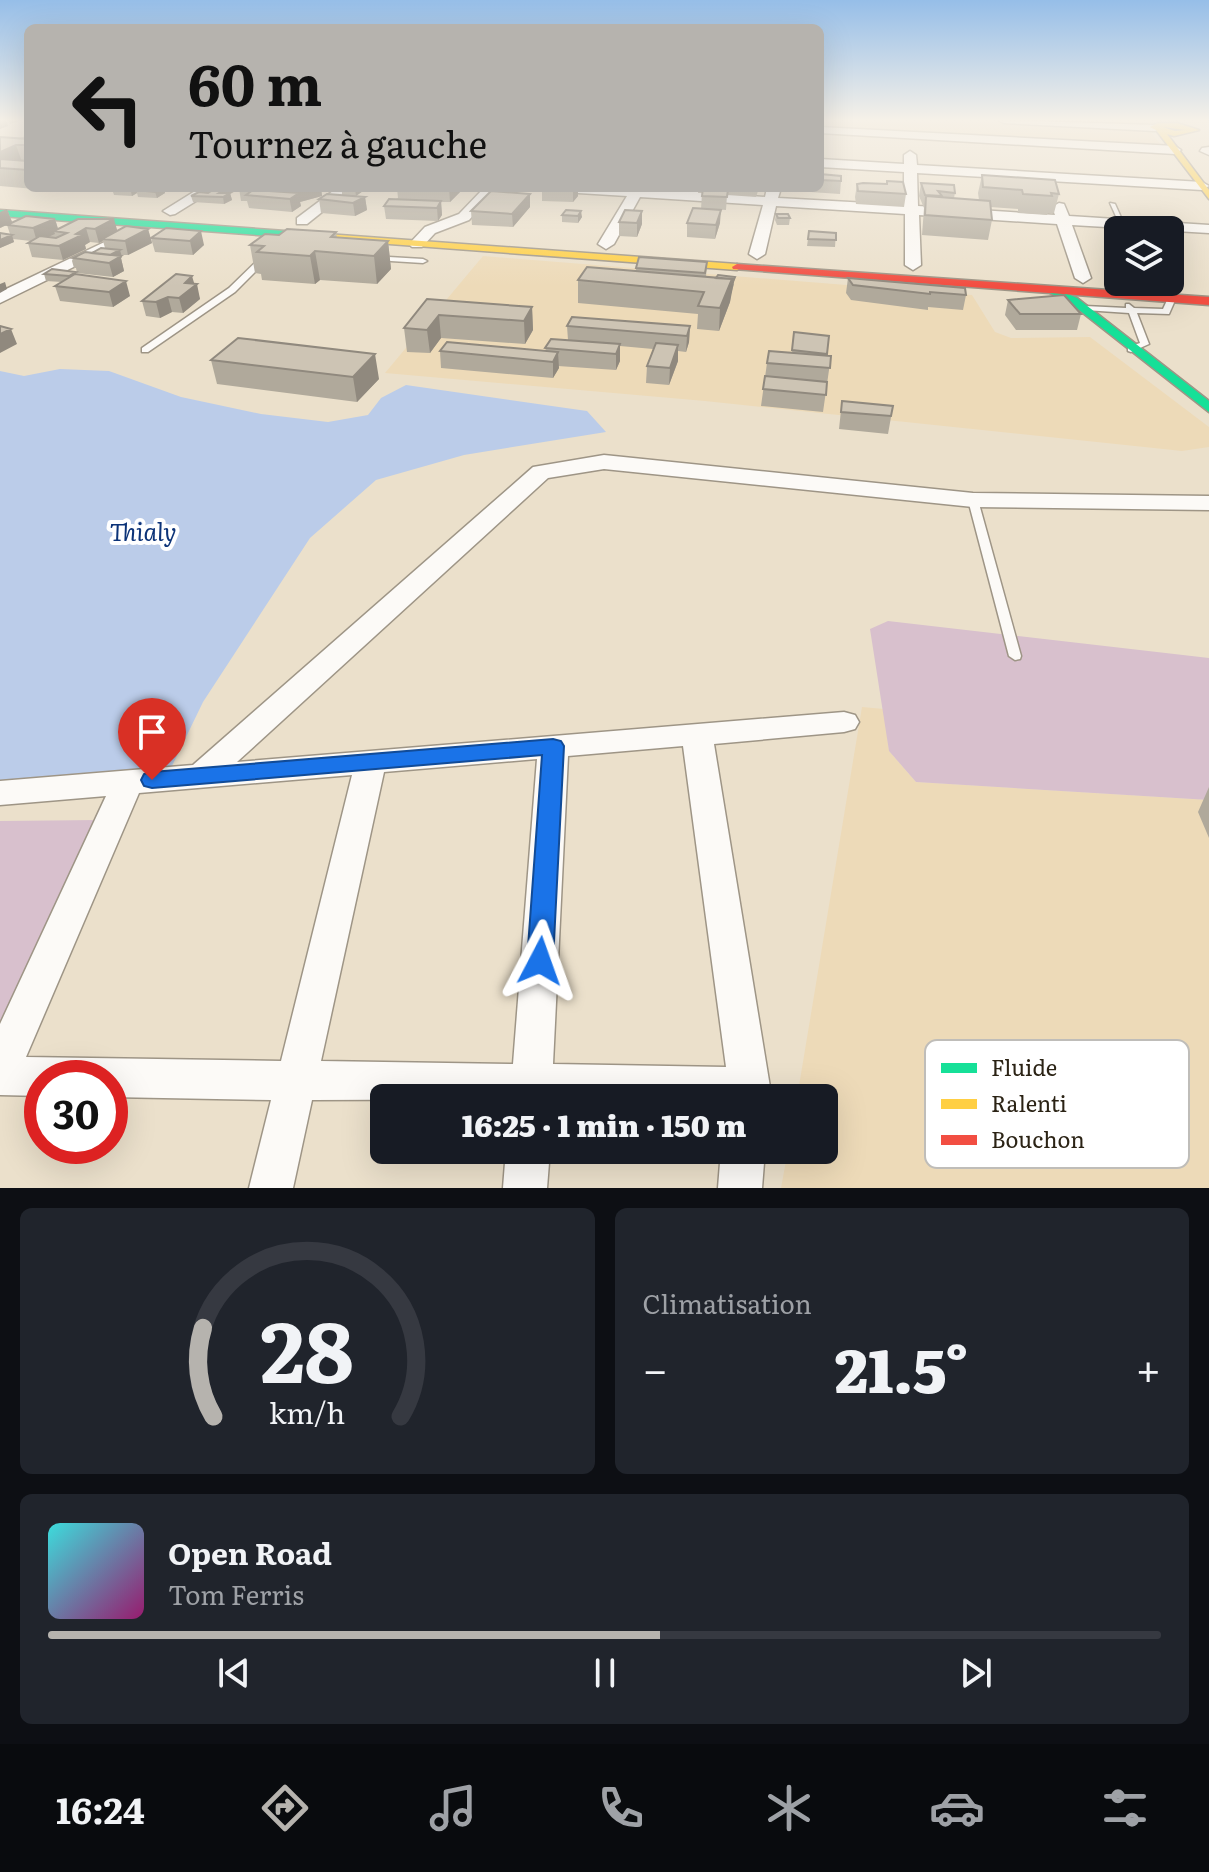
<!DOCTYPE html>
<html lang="fr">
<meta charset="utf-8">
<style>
body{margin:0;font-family:Literata,serif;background:#20242c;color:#f1f3f6;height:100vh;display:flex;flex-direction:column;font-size:30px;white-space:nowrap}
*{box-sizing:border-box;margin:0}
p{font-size:26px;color:#9ea1a6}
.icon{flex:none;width:44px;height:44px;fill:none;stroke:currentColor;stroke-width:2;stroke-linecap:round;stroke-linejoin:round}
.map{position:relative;height:1188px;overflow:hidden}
.sheet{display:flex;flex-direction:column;gap:20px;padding:20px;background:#0d0f14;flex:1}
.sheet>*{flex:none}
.banner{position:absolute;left:24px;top:24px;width:800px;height:168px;border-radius:12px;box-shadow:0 8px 32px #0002;background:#b6b3ae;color:#111;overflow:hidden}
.controls{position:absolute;left:1104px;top:216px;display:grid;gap:16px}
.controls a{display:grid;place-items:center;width:80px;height:80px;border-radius:12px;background:#171b24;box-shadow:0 8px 32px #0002;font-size:40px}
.speed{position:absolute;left:24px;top:1060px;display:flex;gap:16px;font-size:40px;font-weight:700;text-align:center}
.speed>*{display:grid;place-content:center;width:104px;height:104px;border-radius:50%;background:#171b24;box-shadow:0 8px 32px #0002;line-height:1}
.speed .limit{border:12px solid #d22;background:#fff;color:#111}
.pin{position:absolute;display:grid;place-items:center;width:68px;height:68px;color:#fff;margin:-82px -34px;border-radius:50% 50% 50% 0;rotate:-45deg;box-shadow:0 0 8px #0007}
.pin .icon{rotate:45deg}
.me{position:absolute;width:88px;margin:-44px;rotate:4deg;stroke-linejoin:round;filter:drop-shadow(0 0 6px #0008)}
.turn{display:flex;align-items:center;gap:28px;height:168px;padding:0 32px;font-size:36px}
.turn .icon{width:104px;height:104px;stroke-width:2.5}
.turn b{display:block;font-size:56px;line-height:68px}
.big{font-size:60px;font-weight:800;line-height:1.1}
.sheet .tile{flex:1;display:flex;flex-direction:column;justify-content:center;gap:12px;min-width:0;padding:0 28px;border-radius:12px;background:#20242c}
.sheet .dial{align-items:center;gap:0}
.dial svg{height:208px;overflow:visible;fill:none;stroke:#363941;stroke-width:7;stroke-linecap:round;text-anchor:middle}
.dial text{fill:#f1f3f6;stroke:none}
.song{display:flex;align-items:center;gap:24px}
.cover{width:96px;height:96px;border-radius:12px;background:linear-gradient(135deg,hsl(180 70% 55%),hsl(320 70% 35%))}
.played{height:8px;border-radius:4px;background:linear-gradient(90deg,#b6b3ae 55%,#363941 55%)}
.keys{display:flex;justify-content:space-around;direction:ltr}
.heat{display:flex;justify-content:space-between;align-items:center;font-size:44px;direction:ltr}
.sheet .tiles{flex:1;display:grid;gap:20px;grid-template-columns:1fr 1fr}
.tile:last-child{grid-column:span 2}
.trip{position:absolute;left:370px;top:1084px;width:468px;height:80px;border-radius:12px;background:#171b24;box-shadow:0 8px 32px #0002;font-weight:800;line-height:80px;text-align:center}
.menu{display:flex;height:128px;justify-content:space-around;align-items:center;background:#090b0e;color:#9ea1a6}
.menu .icon{width:56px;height:56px}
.menu .current{color:#b6b3ae}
.menu b{font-size:36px;color:#f1f3f6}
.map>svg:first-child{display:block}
.built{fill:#eddab8}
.green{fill:#d8c0cd}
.water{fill:#bbcce9}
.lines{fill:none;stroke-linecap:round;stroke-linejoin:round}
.lane-casing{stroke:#9e9586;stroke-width:3}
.street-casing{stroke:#9e9586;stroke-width:3}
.fast-casing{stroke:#9e9586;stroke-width:3}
.slow-casing{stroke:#9e9586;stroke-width:3}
.jam-casing{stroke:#9e9586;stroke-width:3}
.lane{fill:#fcfaf7;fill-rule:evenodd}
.street{fill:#fcfaf7;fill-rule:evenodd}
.fast{fill:#16e098;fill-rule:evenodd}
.slow{fill:#ffcf43;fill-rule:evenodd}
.jam{fill:#f24e42;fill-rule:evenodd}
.wall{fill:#b0a99b}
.shaded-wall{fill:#90897e}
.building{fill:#cdc4b4;stroke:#90897e;stroke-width:2}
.route{fill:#1a73e8;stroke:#114b97;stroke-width:2}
.labels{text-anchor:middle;stroke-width:8;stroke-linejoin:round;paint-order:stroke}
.water-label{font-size:24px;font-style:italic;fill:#0c3378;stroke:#fff}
.key{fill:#fff;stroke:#bfbdb9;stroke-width:2}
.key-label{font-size:22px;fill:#2b2315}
</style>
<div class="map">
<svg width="1209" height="1188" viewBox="0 0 1209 1188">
<rect width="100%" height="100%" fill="#ebe0cb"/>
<!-- built -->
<path class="built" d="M820 120H1131L1146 126 1169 155 820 135Z
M483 256 972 295 995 332 1011 338 1090 337 1209 427V447L1182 451 705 401 385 373Z
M862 707 884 709 889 751 916 782 1209 800V1188H781L788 1150H824V1098H797Z"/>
<!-- green -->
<path class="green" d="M888 621 1209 658V800L916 782 889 751 870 629Z
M98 820 0 1037V821Z"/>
<!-- water -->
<path class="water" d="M60 369 109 371 181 397 261 414 328 422 368 415 381 398 406 385 587 411 606 432 464 455 376 480 310 538 203 702 172 766 0 781V371L24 376Z"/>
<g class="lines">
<defs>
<path id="lane" d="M1110 203 1115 204 1124 224 1119 223Z
M372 256 423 259 427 261 423 263 375 260 371 258Z
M261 257 268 259 235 292 148 352H142V348L229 288Z
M1169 296 1176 298 1169 314 1137 313 1149 344 1131 352 1128 351V347L1140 343 1129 313 1085 310 1081 308 1085 306 1126 308V304H1129L1134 308 1163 309Z
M973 497 978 500 1021 656 1020 659 1015 660 1009 656 968 500Z"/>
<path id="street" d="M998 120 1155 125 1161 128 1155 131 1004 123Z
M820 127 1175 146 1181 150 1175 154 820 133Z
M1209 147V155L1200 151 1202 148Z
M910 151 916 155 917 165 1202 182 1209 186 1202 190 917 173 918 206 1055 215 1052 207 1059 203 1064 204 1069 216 1209 225V233L1072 225 1091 278 1083 283 1075 278 1057 224 919 215 921 265 913 270 905 265V214L776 206 765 254 757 259 749 254 763 205 640 197 614 244 606 249 598 244 627 196 562 192 555 188H645L765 197 767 188H781L778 198 904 205V172L820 167V159L904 164V155Z
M200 188H217L175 214 170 215 163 211Z
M337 188H352L307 224H297V218Z
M484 188H498L469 220 435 233 422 247H412L409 244 425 227 459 214Z
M136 227 143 231 141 234 0 303V292Z
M604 455 973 493 1209 496V510L973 507 604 469 548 478 237 762 844 712 855 715 859 722 855 729 844 732 714 744 770 1087 769 1098 312 1100 293 1188H249L271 1100 110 1097V1078H42V1096L0 1095V1024L106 796 0 805V781L193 765 533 467ZM683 746 726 1067 553 1064 568 756ZM537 759 513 1064 321 1061 384 772ZM352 775 281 1061 26 1057 139 793Z
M506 1150H550L547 1188H503Z
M721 1150H765L762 1188H718Z"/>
<path id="fast" d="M0 210 313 233 318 236 313 239 0 216Z
M1054 288 1077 298 1209 401V412L1069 302 1050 293 1048 291Z"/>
<path id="slow" d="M1158 123H1177L1199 130 1174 136 1167 134 1209 190V199L1156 130 1150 127ZM1163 127 1185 130 1175 131Z
M313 233 737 264 742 267 737 270 309 238V234Z"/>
<path id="jam" d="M737 264 1209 297V305L733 269 732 267Z"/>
</defs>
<!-- lane casing -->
<use href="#lane" class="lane-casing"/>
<!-- street casing -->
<use href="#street" class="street-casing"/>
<!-- fast casing -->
<use href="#fast" class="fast-casing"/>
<!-- slow casing -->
<use href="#slow" class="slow-casing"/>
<!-- jam casing -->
<use href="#jam" class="jam-casing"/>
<!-- lane -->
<use href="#lane" class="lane"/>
<!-- street -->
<use href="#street" class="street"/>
<!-- fast -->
<use href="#fast" class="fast"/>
<!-- slow -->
<use href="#slow" class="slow"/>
<!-- jam -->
<use href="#jam" class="jam"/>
</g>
<!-- wall -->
<path class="wall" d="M28 135V188H49L46 190 0 186V137L20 138Z
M820 174 841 181 840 194 781 190V188H820Z
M982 175 1059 194 1054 213H1048L1047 215 1018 213V209L990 207 992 220 988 240 922 235 924 208 919 196 921 183 955 193 954 198 979 200 978 193Z
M887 181 906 194 904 207 856 204 855 197 857 184H886Z
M106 188H164L165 193 157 198 138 197 137 193 132 196 114 195 112 189Z
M239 188H321L322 196 300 202 301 206 292 212 249 208 247 201H241Z
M342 188H362L363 191 356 196 342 195Z
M397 188H464L450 202H441L442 215 438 221 386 219 384 206 398 198Z
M542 188H578V196L573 202 542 201Z
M699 188H759L756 197 727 195 726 210 713 209 720 223 715 239 687 237V223L701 209 702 193H698Z
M236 190 230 193 232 200 224 204 193 202 191 196Z
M530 194V207L513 227 472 225 471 211Z
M365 197 367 210 355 216 321 213 319 199Z
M7 209 12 222 55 219 58 229 78 219 117 231 148 229 152 243 128 255H122V257L121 258 124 271 113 277 77 273 76 268H74L72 261 73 258 105 248 103 241 99 243 90 242 85 245 86 249 63 260 32 257 28 243 31 241 13 239 14 242 0 248V233L10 234 7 225 0 228Z
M566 210 582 217 578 223 562 222V215Z
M642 211V224L637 237 619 236V222Z
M776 214 790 218 789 225H777L775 220Z
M166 228 204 245 193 255 155 252 151 238Z
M336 232 337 238 388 241 391 269 377 284 320 280 315 284 262 280 261 274 255 273 250 245 279 235Z
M836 233 835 247 807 246 808 239Z
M707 262 706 277 734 284 731 294 730 302 719 331 697 329 698 314 578 303V280L636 271V268Z
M44 274H76L130 296 113 307 60 301 55 286 62 282 46 281Z
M848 278 966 295 963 310 928 307V310L851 300 846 293Z
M194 284 200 299 183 313 172 312 160 318 146 316 142 301Z
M427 299 532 307 533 330 525 344 441 338 430 353 407 352 404 328Z
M1008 300 1081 314 1077 330H1016L1005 315Z
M567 326H690L689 342 686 352 678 351V361L669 385 646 383 647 366 653 349 620 346V361L616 370 558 366 559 368 553 378 441 368 440 351H546L545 348 568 340Z
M794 332 829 336 827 356H831L823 412 761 406 767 363 792 353Z
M211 360 379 379 357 402 217 384Z
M842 401 893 406 888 434 839 429Z
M1209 787V838L1198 812Z"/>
<!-- shaded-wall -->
<path class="shaded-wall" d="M0 120H6L8 126 0 129Z
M9 120H21L10 124Z
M16 145 22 162 0 168V152Z
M130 188H145L136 190 137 193 132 196Z
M161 188H164L165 193 157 198 155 192Z
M227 188H235L236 190 225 196 230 193 232 200 224 204 223 197 219 193Z
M299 188H321L322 196 300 202 301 206 292 212 288 191Z
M357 188H362L363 191 356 196 355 189Z
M449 188H464L450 202Z
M573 188H578V196L573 202Z
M530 194V207L513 227 512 214Z
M365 197 367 210 355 216 353 203Z
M441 201 442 215 438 221 437 208Z
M7 209 12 222 0 228V212Z
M721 210 720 223 715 239 716 225Z
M581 211 582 217 578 223V216Z
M642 211V224L637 237V223Z
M55 219 59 232 54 231 55 234 37 242 33 228Z
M114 219 118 233 102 239 103 241 99 243 95 229Z
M86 228 90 242 85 245 86 249 63 260 59 246Z
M148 229 152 243 128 255 125 241Z
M201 231 204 245 193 255 190 241Z
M12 235 14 242 0 248V240Z
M388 241 391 269 377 284 374 256Z
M120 250 122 257 121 258 124 271 113 277 109 263V255Z
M315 251 320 280 315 284 310 256Z
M192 276 195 286 197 284 200 299 183 313 179 298 185 283Z
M735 277 730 302 719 331 720 308 732 279Z
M126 281 130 296 113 307 109 292Z
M5 282 7 289 0 293V284Z
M168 297 172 312 160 318 156 302Z
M532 307 533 330 525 344 524 321Z
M439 315 441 338 430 353 427 330Z
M690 326 689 342 686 352 687 336Z
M11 329 17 344 0 353V334Z
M620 344V361L616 370V354Z
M678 345V361L669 385 670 368Z
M558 352 559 368 553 378V362Z
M375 354 379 379 357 402 353 377Z"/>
<!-- building -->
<path class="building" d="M0 137 28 139V145H16L0 152Z
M0 159 28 161V170L0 168Z
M820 174 841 176V181L820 180Z
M982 175 1055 180 1059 194 1051 193 1052 196 1023 194 1022 190 983 187Z
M887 181 903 182 906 194 858 191 857 184 863 183 887 184Z
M921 183 954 185 955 193 938 191 942 196 925 195Z
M139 188H161L155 192 136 190Z
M216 188H227L219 193H230L223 197 191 196 199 192 208 193Z
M243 188H301L288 191Z
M703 188 728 189 727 197 702 196Z
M253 190 299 193 290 199 246 195Z
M491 191 530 194 512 214 471 211Z
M327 194 365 197 353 203 319 199Z
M926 196 990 201 992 220 925 215Z
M389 199 441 201 437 208 384 206Z
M693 208 721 210 716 225 687 223Z
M566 210 581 211 578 216 562 215Z
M625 210 642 211 637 223 619 222Z
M776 214H788L790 218H778Z
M26 216 55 219 33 228 7 225Z
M78 219H114L95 229 86 228 76 234 82 235 59 246 28 243 40 236 56 238 67 233 54 231Z
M126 226 148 229 125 241 102 239Z
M166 228 201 231 190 241 151 238Z
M287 229 336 232 331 237 388 241 374 256 315 251 310 256 257 252 264 246 250 245 265 234 279 235Z
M809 231 836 233V240L808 239Z
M0 233 12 235 0 240Z
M101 248 120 250 110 255 92 253Z
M85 252 121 256 109 263 73 258Z
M639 257 707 262 705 273 636 268Z
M587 267 732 279 720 308 698 306 704 292 578 280Z
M52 269 76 272 69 276 44 274Z
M75 274 126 281 109 292 55 286Z
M176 274 192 276 185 283 197 284 179 298 168 297 156 302 142 301Z
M718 275 735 277 731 286 732 279 716 278Z
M848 278 965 288 966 295 930 292V294L853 285Z
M1064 295 1081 314H1020L1008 300Z
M427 299 532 307 524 321 439 315 427 330 404 328Z
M572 317 690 326 687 336 567 326Z
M0 326 11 329 0 334Z
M794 332 829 336 827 354 792 350Z
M238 338 375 354 353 377 211 360Z
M551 339 620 344 616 354 545 348Z
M447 342 558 352 553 362 440 351Z
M656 343 678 345 670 368 647 366Z
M769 351 831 356 830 368 767 363Z
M765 376 827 382 826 395 763 389Z
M842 401 893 406 891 416 841 412Z"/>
<!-- sky -->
<linearGradient id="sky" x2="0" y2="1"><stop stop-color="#96bee8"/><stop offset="0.42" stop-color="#f6f1e8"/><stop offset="1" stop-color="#f6f1e8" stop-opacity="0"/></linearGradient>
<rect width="1209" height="286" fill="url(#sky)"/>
<!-- route -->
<path class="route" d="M553 739 561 741 564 746 553 961 549 969 540 972 531 969 527 961 542 755 152 788 144 786 141 780 144 774 152 772Z"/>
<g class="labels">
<!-- water labels -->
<g class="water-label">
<text x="143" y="541">Thialy</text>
</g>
</g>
<!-- legend -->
<rect x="925" y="1040" width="264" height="128" rx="12" class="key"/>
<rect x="941" y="1063" width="36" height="10" fill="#16e098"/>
<rect x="941" y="1099" width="36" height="10" fill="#ffcf43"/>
<rect x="941" y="1135" width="36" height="10" fill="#f24e42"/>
<g class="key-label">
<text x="991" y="1076">Fluide</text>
<text x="991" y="1112">Ralenti</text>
<text x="991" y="1148">Bouchon</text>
</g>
</svg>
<div class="controls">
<a><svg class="icon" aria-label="layers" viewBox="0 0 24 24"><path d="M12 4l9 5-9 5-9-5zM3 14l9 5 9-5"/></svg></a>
</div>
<div class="speed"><div class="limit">30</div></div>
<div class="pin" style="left:152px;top:780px;background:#d93025"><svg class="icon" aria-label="arrive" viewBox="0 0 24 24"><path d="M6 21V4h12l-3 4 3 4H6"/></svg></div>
<svg class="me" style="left:540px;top:961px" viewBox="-20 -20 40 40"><path d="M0-17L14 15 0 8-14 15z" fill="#1a73e8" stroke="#fff" stroke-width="4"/></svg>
<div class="trip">16:25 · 1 min · 150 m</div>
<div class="banner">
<div class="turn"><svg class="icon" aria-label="left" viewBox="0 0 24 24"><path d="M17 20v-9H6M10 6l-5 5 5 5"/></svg><div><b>60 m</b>Tournez à gauche</div></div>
</div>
</div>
<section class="sheet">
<div class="tiles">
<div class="tile dial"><svg viewBox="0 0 100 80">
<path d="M14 69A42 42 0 1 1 86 69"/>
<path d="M14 69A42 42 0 0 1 10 35" stroke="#b6b3ae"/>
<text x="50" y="56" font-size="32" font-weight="700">28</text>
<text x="50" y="72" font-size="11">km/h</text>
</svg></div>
<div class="tile"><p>Climatisation</p>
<div class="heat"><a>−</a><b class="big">21.5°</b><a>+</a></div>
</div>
<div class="tile">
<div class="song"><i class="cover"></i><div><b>Open Road</b><p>Tom Ferris</p></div></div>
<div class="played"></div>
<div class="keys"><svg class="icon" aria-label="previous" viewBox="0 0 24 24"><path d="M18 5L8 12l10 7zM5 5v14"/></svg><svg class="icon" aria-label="pause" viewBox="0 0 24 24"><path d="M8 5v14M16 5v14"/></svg><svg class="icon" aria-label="next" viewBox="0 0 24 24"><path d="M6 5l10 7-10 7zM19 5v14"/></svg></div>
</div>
</div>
</section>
<nav class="menu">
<b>16:24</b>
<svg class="icon current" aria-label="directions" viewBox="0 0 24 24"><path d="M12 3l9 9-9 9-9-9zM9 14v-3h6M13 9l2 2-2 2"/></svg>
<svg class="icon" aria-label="music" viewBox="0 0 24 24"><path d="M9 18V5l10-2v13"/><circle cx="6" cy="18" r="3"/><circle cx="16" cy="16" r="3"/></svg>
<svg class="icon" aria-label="phone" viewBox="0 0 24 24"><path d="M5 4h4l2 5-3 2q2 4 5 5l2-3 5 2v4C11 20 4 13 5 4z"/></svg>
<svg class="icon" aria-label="climate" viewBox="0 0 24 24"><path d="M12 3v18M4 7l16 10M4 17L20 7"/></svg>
<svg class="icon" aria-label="car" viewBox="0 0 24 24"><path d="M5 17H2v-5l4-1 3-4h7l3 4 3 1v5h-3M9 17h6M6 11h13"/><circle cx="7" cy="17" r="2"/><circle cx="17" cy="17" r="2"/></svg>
<svg class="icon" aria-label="filters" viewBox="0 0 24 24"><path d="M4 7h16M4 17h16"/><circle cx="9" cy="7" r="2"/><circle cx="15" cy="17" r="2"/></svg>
</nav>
